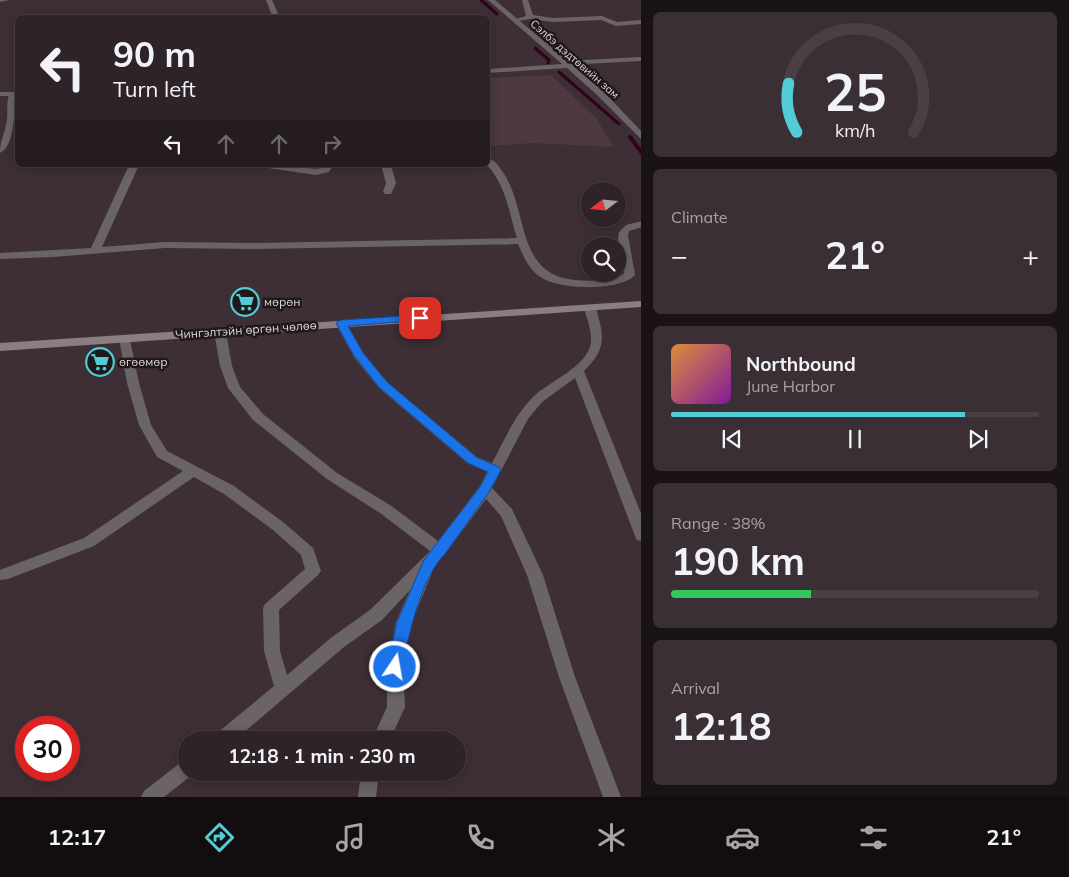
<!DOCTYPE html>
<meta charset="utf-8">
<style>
body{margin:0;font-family:Mulish,sans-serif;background:#3a2f34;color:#f1f3f6;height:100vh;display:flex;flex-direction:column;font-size:19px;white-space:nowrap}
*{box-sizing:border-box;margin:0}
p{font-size:16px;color:#a7a4a8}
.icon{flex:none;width:28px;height:28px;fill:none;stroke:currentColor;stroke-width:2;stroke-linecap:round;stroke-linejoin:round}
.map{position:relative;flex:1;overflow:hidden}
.panel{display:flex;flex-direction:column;gap:12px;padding:12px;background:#191316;width:428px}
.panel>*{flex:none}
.hud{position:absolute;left:15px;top:15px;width:475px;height:152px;border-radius:8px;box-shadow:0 2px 12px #0003,0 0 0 1px #494045;background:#2e2328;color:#f1f3f6;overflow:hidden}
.needle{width:32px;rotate:254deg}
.tools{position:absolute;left:581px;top:182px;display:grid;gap:10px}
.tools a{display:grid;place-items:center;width:45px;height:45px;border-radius:50%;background:#2e2328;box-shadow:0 2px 12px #0003,0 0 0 1px #494045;font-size:25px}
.speed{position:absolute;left:15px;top:716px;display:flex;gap:10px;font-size:25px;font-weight:700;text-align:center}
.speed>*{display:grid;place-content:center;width:65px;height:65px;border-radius:50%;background:#2e2328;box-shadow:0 2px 12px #0003,0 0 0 1px #494045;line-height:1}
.speed .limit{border:8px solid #d22;background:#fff;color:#111}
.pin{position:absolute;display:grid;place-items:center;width:42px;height:42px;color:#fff;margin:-21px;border-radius:10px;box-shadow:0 2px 8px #0006}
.me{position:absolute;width:55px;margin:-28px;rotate:12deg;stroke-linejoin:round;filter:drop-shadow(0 0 4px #0008)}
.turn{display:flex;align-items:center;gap:18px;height:105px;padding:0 15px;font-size:22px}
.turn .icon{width:65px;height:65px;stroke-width:2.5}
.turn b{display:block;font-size:35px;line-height:42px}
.lanes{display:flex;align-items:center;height:48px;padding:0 15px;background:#0003;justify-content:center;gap:25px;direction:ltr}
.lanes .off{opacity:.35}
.big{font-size:38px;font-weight:700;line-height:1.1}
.panel .card{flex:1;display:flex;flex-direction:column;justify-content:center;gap:8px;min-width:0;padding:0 18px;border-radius:8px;background:#3a2f34}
.panel .dial{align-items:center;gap:0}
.dial svg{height:130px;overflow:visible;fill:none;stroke:#494045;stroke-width:7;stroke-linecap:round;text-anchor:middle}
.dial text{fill:#f1f3f6;stroke:none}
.song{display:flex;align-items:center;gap:15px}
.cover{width:60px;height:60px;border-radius:8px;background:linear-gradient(135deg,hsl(30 70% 55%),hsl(290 70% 35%))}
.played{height:5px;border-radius:2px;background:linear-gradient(90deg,#52ccd5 80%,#494045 80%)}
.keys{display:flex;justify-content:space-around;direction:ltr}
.heat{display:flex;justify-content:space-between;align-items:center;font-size:28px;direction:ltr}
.charge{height:8px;border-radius:4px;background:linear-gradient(90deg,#34c759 38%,#494045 0)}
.trip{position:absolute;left:178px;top:731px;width:288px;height:50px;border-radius:25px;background:#2e2328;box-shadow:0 2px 12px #0003,0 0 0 1px #494045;font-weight:700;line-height:50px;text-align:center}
.dock{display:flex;height:80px;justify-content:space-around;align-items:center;background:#120e10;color:#a7a4a8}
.dock .icon{width:35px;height:35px}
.dock .on{color:#52ccd5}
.dock b{font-size:22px;color:#f1f3f6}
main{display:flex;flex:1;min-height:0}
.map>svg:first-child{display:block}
.built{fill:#4c3941}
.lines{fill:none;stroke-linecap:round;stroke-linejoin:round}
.stream-far1{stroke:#2f031a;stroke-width:3}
.stream{stroke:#2f031a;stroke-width:4}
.minor{fill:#6b6467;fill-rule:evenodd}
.tertiary{fill:#6b6467;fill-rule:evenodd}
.secondary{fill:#8a7e83;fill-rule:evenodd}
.route{fill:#1a73e8;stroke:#114b97}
.labels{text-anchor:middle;stroke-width:5;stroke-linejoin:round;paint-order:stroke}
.far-street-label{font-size:11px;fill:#ded5d8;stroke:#20191c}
.poi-label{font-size:12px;fill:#ded5d8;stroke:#20191c;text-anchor:start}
.street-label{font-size:12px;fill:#ded5d8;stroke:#20191c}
</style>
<main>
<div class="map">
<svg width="642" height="797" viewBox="0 0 642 797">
<rect width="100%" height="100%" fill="#3d2f35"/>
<!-- built -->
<path class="built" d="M551 75 596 118 614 147 532 143 488 146V78Z"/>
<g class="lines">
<!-- stream-far1 -->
<path class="stream-far1" d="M481 0 497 14
M535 48 549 60 548 63
M559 72 619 124"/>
<!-- stream -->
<path class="stream" d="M630 137 642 153"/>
<!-- minor -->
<path class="minor" d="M0 0H9L0 2Z
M266 0H272L280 18H273Z
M522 0H528L533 15 553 18 602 16 617 22 642 20V24L616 26 601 20 553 22 530 19 513 22V20L526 16Z
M642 57V61L583 64 569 68 565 66 583 60Z
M10 92 17 94C13 108 16 146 0 153 0 139 4 137 6 125 9 113 5 104 10 92Z
M488 158C495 160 498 165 502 171 530 210 514 274 575 280 591 282 610 280 624 274L618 239 619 232 626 225 642 221V227L629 231 628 235 635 275C619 292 557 290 539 276 529 269 523 256 518 244L257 249 165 248 53 257 0 259V253L91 248 129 165H139L102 247 165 242 257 243 517 238C509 213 506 185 487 165Z
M263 165H287L316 169 322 168 323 165H333L329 172 316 175 268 168Z
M381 165H391L396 183 391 194H385L383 192 386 183Z
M590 305 596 308C604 337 607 348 584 371L642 516V541L637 540 635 536 575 378 542 402 528 419 492 488 512 509 543 575 575 677 621 797H603L559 677 527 575 501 516 486 499 445 554 436 563 412 622 403 667 405 707 390 740H372L387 707V667L396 622 410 590 382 620 344 647 235 740H213L216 734 274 686 264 651 263 608 265 604 305 569 301 555 273 530 224 494 194 477 94 546 8 579 0 580V570L84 538 183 471 157 457 139 425 127 383 119 338 121 335H129L139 383 151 425 167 451 234 486 283 522 313 548 321 571 318 575 279 610 280 651 287 675 332 637 370 610 430 551 380 513 327 479 253 420 228 388 220 366 214 332 216 330 220 329 226 332 232 366 240 387 263 414 337 473 390 505 438 541 480 486 487 472 467 463 379 388 354 357 335 323 341 320 345 321 363 352 387 382 477 457 492 463C504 441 514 416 533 397 549 381 588 367 591 342 592 331 587 319 584 308Z
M186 761V772H193L192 775 164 797H141L144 791 180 763Z
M361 772H379L376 797H358Z"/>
<!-- tertiary -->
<path class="tertiary" d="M488 0H495L603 91 642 132V140L597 95 567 68 488 73V69L562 64Z
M0 92H18V96H0Z"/>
<!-- secondary -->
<path class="secondary" d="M642 301V307L0 351V343Z"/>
</g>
<!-- route -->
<path class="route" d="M420 315 425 318 423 320 348 326 363 353 387 382 476 457 499 467 501 470 489 492 445 554C421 577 409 635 402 667L400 672 395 674 389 672 387 667 397 622 424 560 480 487 488 472 468 463 379 387 353 354 336 323 341 320Z"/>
<!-- icons -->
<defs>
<symbol id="supermarket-ring" viewBox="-11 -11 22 22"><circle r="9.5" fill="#20191c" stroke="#52ccd5" stroke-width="1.5"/><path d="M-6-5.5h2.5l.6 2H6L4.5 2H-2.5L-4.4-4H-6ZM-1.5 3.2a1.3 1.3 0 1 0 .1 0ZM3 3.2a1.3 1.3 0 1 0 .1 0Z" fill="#52ccd5"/></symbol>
</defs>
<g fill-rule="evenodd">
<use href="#supermarket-ring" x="229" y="286" width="32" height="32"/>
<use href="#supermarket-ring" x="84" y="346" width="32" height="32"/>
</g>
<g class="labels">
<!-- far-street labels -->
<g class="far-street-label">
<text transform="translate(575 59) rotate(41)" y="4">Сэлбэ дэдтөвийн зам</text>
</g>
<!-- poi labels -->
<g class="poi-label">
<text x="264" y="306">мөрөн</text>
<text x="119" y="366">өгөөмөр</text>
</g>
<!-- street labels -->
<g class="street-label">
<text transform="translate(246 330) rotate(-4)" y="4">Чингэлтэйн өргөн чөлөө</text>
</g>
</g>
</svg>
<div class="tools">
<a><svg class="needle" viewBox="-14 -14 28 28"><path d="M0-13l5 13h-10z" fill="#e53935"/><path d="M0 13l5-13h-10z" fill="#a7a4a8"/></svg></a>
<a><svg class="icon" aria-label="search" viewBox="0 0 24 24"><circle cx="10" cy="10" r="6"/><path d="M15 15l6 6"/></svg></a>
</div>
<div class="speed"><div class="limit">30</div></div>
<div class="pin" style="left:420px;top:318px;background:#d93025"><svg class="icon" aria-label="arrive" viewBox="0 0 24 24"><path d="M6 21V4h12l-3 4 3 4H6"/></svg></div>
<svg class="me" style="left:395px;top:667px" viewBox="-20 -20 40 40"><circle r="17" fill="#1a73e8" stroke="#fff" stroke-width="3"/><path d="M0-11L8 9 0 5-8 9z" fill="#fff"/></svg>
<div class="trip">12:18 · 1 min · 230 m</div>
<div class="hud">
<div class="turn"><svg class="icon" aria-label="left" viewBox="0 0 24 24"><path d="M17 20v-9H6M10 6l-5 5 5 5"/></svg><div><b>90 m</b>Turn left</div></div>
<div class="lanes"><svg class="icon" aria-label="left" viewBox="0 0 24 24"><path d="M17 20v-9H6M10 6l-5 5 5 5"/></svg><svg class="icon off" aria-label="ahead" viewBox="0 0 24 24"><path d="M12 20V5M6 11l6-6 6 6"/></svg><svg class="icon off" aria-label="ahead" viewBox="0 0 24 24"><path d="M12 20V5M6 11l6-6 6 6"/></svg><svg class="icon off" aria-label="right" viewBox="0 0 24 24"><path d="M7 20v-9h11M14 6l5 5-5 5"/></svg></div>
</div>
</div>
<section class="panel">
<div class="card dial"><svg viewBox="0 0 100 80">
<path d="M14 69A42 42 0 1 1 86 69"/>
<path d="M14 69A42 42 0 0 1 9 39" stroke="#52ccd5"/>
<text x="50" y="56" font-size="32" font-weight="700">25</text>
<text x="50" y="72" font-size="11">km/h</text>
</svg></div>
<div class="card"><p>Climate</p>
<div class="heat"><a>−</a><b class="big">21°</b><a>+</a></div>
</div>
<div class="card">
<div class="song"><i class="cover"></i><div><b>Northbound</b><p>June Harbor</p></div></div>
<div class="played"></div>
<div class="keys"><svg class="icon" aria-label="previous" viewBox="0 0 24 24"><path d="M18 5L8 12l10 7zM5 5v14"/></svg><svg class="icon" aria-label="pause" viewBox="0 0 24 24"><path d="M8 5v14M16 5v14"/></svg><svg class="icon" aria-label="next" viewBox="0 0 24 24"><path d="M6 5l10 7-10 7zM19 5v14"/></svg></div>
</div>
<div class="card"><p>Range · 38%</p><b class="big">190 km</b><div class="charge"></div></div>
<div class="card"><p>Arrival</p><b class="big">12:18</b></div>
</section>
</main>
<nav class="dock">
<b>12:17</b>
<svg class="icon on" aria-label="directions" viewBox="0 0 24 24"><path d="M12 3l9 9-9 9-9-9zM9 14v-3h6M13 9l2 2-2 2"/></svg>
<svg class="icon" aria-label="music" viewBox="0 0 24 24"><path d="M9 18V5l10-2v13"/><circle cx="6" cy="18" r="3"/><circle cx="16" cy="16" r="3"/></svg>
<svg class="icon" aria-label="phone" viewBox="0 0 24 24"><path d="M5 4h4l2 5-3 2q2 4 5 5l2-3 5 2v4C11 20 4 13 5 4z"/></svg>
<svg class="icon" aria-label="climate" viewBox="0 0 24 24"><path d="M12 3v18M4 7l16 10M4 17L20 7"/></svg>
<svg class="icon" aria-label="car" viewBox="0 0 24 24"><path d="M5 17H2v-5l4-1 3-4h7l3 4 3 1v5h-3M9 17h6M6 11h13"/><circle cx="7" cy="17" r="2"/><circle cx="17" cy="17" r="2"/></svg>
<svg class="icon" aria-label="filters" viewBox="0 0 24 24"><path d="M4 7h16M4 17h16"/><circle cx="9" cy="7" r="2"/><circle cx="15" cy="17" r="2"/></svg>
<b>21°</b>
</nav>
